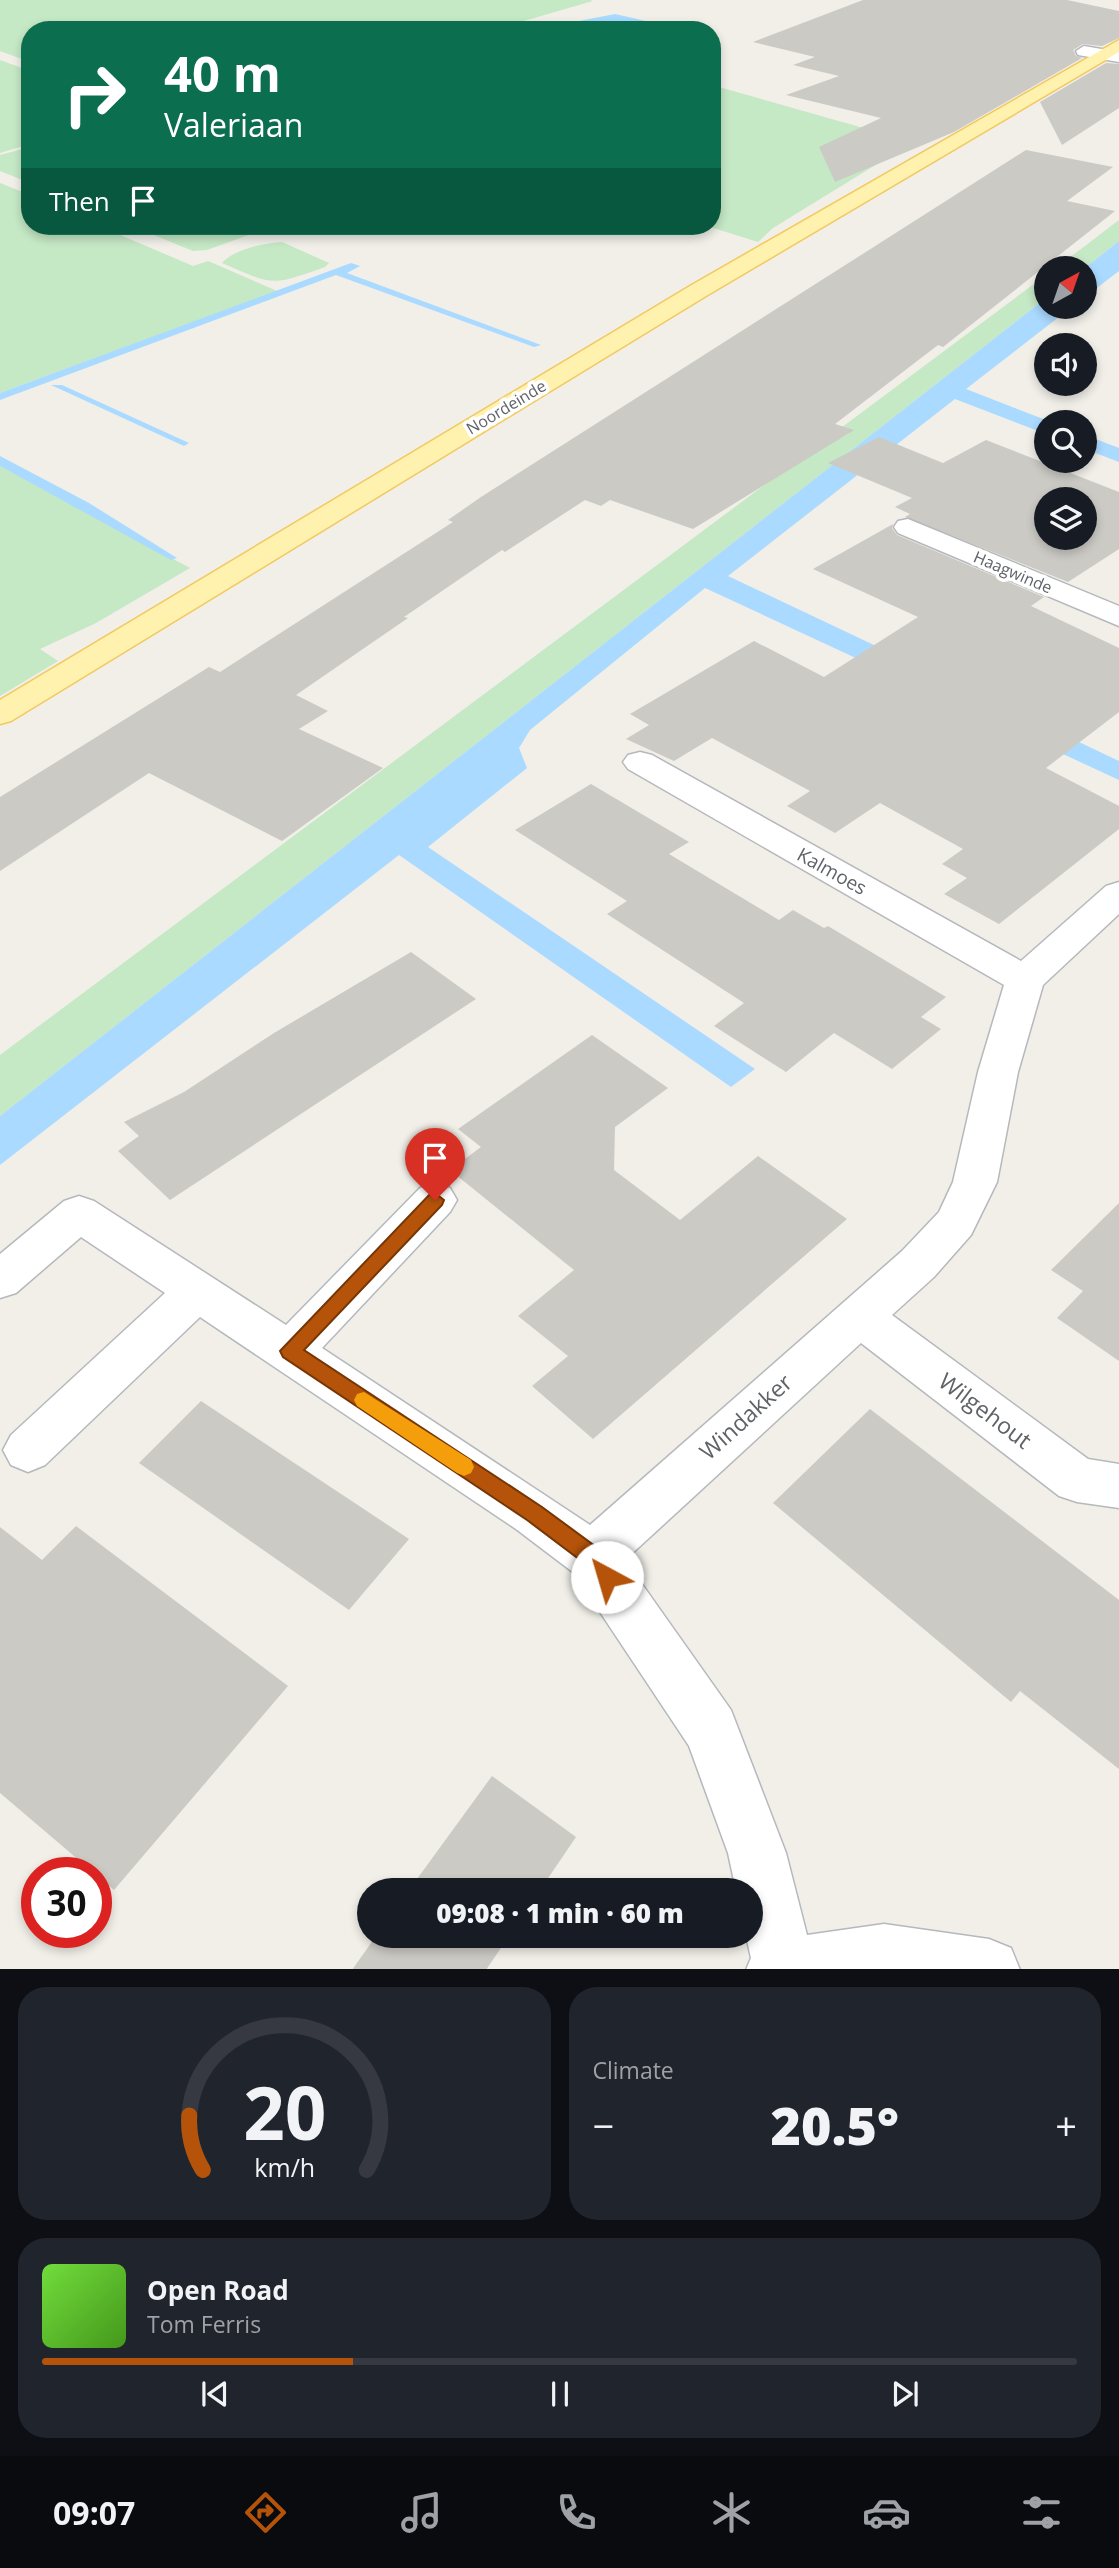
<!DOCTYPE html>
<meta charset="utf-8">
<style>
body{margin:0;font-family:"Open Sans",sans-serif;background:#20242c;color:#f1f3f6;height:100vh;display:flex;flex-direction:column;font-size:26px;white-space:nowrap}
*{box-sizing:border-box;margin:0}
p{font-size:23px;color:#9ea1a6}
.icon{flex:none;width:38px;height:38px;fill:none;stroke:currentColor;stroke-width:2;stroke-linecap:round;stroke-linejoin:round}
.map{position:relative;height:1969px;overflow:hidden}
.sheet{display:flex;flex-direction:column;gap:18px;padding:18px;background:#0d0f14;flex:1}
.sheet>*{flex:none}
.guide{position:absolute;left:21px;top:21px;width:700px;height:214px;border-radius:28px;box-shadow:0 4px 10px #0003;background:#0b6e4f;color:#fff;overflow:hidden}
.needle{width:46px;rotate:40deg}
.buttons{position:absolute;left:1034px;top:256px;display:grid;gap:14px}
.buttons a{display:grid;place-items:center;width:63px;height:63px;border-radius:50%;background:#171b24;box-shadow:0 4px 10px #0003;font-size:35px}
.speed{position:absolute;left:21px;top:1857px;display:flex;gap:14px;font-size:35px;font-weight:700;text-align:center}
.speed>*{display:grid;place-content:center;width:91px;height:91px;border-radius:50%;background:#171b24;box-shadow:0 4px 10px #0003;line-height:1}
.speed .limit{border:10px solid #d22;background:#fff;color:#111}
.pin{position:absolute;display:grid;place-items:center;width:60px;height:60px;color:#fff;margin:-72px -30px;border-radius:50% 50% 50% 0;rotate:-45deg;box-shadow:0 0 7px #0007}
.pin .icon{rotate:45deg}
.me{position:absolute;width:77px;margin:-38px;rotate:321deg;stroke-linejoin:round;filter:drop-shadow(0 0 5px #0008)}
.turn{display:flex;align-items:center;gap:24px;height:147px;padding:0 28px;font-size:32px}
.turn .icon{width:91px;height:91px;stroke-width:2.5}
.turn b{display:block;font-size:49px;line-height:60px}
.then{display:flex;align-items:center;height:66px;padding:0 28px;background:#0003;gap:14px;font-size:26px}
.big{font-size:52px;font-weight:800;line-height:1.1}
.sheet .card{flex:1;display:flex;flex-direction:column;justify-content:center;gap:10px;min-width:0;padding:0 24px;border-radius:28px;background:#20242c}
.sheet .dial{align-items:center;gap:0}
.dial svg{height:182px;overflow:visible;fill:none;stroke:#363941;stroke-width:7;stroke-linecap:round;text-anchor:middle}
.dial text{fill:#f1f3f6;stroke:none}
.song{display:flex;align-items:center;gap:21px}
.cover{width:84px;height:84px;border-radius:10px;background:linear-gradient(135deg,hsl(100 70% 55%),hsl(100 70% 35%))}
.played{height:7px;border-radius:4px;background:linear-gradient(90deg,#b45309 30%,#363941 30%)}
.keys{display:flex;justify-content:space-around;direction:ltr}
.heat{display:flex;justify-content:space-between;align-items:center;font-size:38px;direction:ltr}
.sheet .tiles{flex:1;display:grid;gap:18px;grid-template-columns:1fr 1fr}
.card:last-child{grid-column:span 2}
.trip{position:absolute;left:357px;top:1878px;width:406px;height:70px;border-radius:35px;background:#171b24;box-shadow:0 4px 10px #0003;font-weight:800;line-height:70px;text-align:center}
.dock{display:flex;height:112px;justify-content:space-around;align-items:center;background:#090b0e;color:#9ea1a6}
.dock .icon{width:49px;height:49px}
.dock .active{color:#b45309}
.dock b{font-size:32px;color:#f1f3f6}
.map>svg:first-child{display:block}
.green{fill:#c5e8c5}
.water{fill:#aadaff}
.building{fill:#cccac5;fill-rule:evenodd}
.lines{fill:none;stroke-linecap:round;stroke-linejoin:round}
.minor-casing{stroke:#b5b8bc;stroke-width:3}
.major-casing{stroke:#f2c960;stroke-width:3}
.minor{fill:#fff;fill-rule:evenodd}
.major{fill:#fff2af;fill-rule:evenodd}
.route{fill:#b45309;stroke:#753606;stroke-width:2}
.slow{fill:#f59e0b}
.labels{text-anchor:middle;stroke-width:7;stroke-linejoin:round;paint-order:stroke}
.far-street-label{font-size:16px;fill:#5f6368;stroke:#fff}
.street-label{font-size:19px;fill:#5f6368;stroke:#fff}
.near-street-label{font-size:23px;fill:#5f6368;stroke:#fff}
</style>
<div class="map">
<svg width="1119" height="1970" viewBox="0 0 1119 1970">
<rect width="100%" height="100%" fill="#f1efe8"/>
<!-- green -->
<path class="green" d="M0 0H590L593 1 492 30H30V62L0 51Z
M0 60 30 71V144L0 153Z
M712 85 913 142 773 228 758 242 707 226H712Z
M30 147V183L0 171V155Z
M0 183 30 195V226H99L193 266 208 261 277 291 0 393Z
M1119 220V241L1085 268H1056Z
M132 226H262V230L207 250 193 251Z
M282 242 329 263 325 267C271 286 275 286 222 263 234 249 264 243 282 242Z
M1046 275V298L0 1116V1055Z
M0 466 190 568 96 623 40 649 58 661 0 696Z"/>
<!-- water -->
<path class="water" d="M615 14 646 21 605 24 598 30 562 28 579 21Z
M1119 241V271L1085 297V268Z
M351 263 360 266 347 273 541 345 534 347 336 275 0 400V393Z
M1046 298V306H1073L966 389 1051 422H1046V434L955 399 728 576 1119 761V780L705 588 530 730 519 748 527 768 428 847 755 1069 731 1087 399 855 0 1165V1116Z
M51 385H62L189 443 184 446Z
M1085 435 1119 448V462L1085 449Z
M0 456 89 503 177 558 171 560 0 466Z"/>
<!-- building -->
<path class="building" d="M863 0H1067L1119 11V38L1102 46 1083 44 1073 50 1076 56 1082 58 954 132 835 182 819 147 881 118 786 95 839 76 793 65 815 57 753 42Z
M1106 63 1119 64V108L1062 145 1040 102Z
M1026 150 1113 167 1067 201 1115 211 943 347 938 345 835 424 854 430 693 529 610 500 601 506 585 500 505 552 502 550 404 617 408 618 296 695 328 711 299 729 383 768 282 841 149 773 0 871V797L209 667 220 672 453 522 448 520 481 497Z
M879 437 943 463 986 440 1119 492V549L1068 582 905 517 910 514 895 507 912 498 828 463ZM1046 499H1085V537H1046Z
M893 524 892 528 897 535 1044 597 1031 606 1119 648V712L1046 768 1119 806V829L999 924 944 894 967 878 942 864 963 849 880 803 835 833 787 806 810 791 712 738 674 761 626 739 649 725 630 714 754 641 824 677 918 617 813 569Z
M591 784 689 842 669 854 779 920 793 910 824 928 828 926 946 997 921 1017 941 1029 892 1069 834 1033 786 1072 714 1026 744 1003 607 914 627 901 515 830Z
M411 952 476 999 170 1200 118 1151 139 1136 124 1122 184 1092 274 1033Z
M592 1035 668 1088 615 1127 614 1170 680 1220 758 1156 847 1219 593 1439 532 1386 568 1356 518 1316 574 1270 450 1170 481 1147 458 1129Z
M1119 1203V1361L1057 1318 1083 1291 1051 1270Z
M201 1401 409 1539 349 1610 139 1463Z
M870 1409 1119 1600V1769L1020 1691 1011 1702 773 1503Z
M76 1526 288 1686 114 1890 0 1793V1527L42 1560Z
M492 1776 576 1837 540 1890H409Z
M376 1936H509L486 1970H352Z"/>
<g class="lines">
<defs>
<path id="minor" d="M1084 46 1119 52V62L1078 55 1076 51Z
M908 519 1119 606V626L898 533 894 527 898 521Z
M640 752 652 755 1021 961 1106 886 1119 882V914L1043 985 1018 1072 997 1182 971 1235 934 1277 892 1315 1088 1459 1119 1464V1508L1077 1502 1059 1496 861 1343 625 1560 731 1710 786 1853 807 1935 884 1924 989 1939 1011 1948 1020 1970H746L751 1958 746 1936H751V1890H736L728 1853 689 1746 574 1573 516 1529 200 1317 45 1465 28 1472 11 1465 3 1450 11 1435 165 1293 81 1237 16 1293 0 1298V1254L64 1201 79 1196 94 1201 286 1325 420 1188 435 1183 450 1188 457 1200 450 1212 322 1348 590 1525 902 1251 939 1212 953 1182 978 1072 1004 985 628 769 623 762 628 755Z"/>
<path id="major" d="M1119 40V52L706 296 11 721 0 724V700L690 286Z"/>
</defs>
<!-- minor casing -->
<use href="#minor" class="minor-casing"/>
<!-- major casing -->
<use href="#major" class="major-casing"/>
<!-- minor -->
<use href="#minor" class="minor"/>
<!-- major -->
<use href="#major" class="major"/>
</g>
<!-- route -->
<path class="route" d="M435 1193 444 1200 442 1205 304 1350 542 1507 599 1549 618 1577 614 1585 607 1587 599 1585 584 1563 527 1520 283 1357 280 1351 429 1195Z"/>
<!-- slow -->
<path class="slow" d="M364 1392 471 1460 474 1467 471 1473 464 1476 457 1473 357 1406 354 1400 357 1394Z"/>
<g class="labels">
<!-- far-street labels -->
<g class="far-street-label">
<text transform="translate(506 407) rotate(-31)" y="6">Noordeinde</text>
<text transform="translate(1013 572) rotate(23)" y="6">Haagwinde</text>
</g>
<!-- street labels -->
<g class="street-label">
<text transform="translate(832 871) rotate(29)" y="7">Kalmoes</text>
</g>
<!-- near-street labels -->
<g class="near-street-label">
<text transform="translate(985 1411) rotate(37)" y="8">Wilgehout</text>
<text transform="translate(746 1417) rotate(-42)" y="8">Windakker</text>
</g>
</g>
</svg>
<div class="buttons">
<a><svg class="needle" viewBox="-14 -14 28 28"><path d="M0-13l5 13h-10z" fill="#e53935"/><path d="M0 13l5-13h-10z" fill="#9ea1a6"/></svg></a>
<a><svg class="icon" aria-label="sound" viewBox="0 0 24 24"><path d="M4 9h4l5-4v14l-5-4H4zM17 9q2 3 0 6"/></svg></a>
<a><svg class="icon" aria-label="search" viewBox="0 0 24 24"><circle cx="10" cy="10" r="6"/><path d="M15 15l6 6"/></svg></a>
<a><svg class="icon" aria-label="layers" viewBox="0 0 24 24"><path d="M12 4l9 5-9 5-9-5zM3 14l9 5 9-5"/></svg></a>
</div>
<div class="speed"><div class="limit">30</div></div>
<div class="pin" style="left:435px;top:1200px;background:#d93025"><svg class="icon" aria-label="arrive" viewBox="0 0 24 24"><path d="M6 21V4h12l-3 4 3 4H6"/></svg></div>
<svg class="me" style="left:607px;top:1577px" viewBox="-20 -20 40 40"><circle r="19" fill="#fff"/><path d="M0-13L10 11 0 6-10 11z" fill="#b45309"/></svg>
<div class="trip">09:08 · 1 min · 60 m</div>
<div class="guide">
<div class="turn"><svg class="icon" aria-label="right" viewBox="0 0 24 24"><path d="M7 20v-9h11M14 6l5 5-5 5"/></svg><div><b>40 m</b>Valeriaan</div></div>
<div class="then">Then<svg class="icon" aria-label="arrive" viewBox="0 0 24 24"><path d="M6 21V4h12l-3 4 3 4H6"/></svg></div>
</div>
</div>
<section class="sheet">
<div class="tiles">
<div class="card dial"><svg viewBox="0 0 100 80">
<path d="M14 69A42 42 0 1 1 86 69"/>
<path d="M14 69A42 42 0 0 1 8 45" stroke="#b45309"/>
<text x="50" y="56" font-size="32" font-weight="700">20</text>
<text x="50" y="72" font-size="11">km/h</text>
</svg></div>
<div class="card"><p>Climate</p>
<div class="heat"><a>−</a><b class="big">20.5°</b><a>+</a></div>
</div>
<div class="card">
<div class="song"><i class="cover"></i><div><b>Open Road</b><p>Tom Ferris</p></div></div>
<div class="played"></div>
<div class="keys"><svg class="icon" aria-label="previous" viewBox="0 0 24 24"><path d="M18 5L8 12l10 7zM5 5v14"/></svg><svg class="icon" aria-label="pause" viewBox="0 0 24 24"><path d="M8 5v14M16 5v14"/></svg><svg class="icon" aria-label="next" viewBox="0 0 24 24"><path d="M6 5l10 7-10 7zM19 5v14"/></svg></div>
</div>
</div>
</section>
<nav class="dock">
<b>09:07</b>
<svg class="icon active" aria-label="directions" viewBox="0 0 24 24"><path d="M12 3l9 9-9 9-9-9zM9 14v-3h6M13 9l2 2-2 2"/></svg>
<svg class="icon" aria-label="music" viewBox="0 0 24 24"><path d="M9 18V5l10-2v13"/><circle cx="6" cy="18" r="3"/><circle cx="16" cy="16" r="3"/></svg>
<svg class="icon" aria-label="phone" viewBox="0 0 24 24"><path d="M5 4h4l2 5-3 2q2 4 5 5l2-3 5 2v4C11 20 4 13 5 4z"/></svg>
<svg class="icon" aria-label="climate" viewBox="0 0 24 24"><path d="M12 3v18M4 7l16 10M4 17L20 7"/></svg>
<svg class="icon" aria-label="car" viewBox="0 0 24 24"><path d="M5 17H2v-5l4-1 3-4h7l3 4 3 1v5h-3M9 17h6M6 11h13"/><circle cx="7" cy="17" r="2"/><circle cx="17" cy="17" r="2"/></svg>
<svg class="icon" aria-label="filters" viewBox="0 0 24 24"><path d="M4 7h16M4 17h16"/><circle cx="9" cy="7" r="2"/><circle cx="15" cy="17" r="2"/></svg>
</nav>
